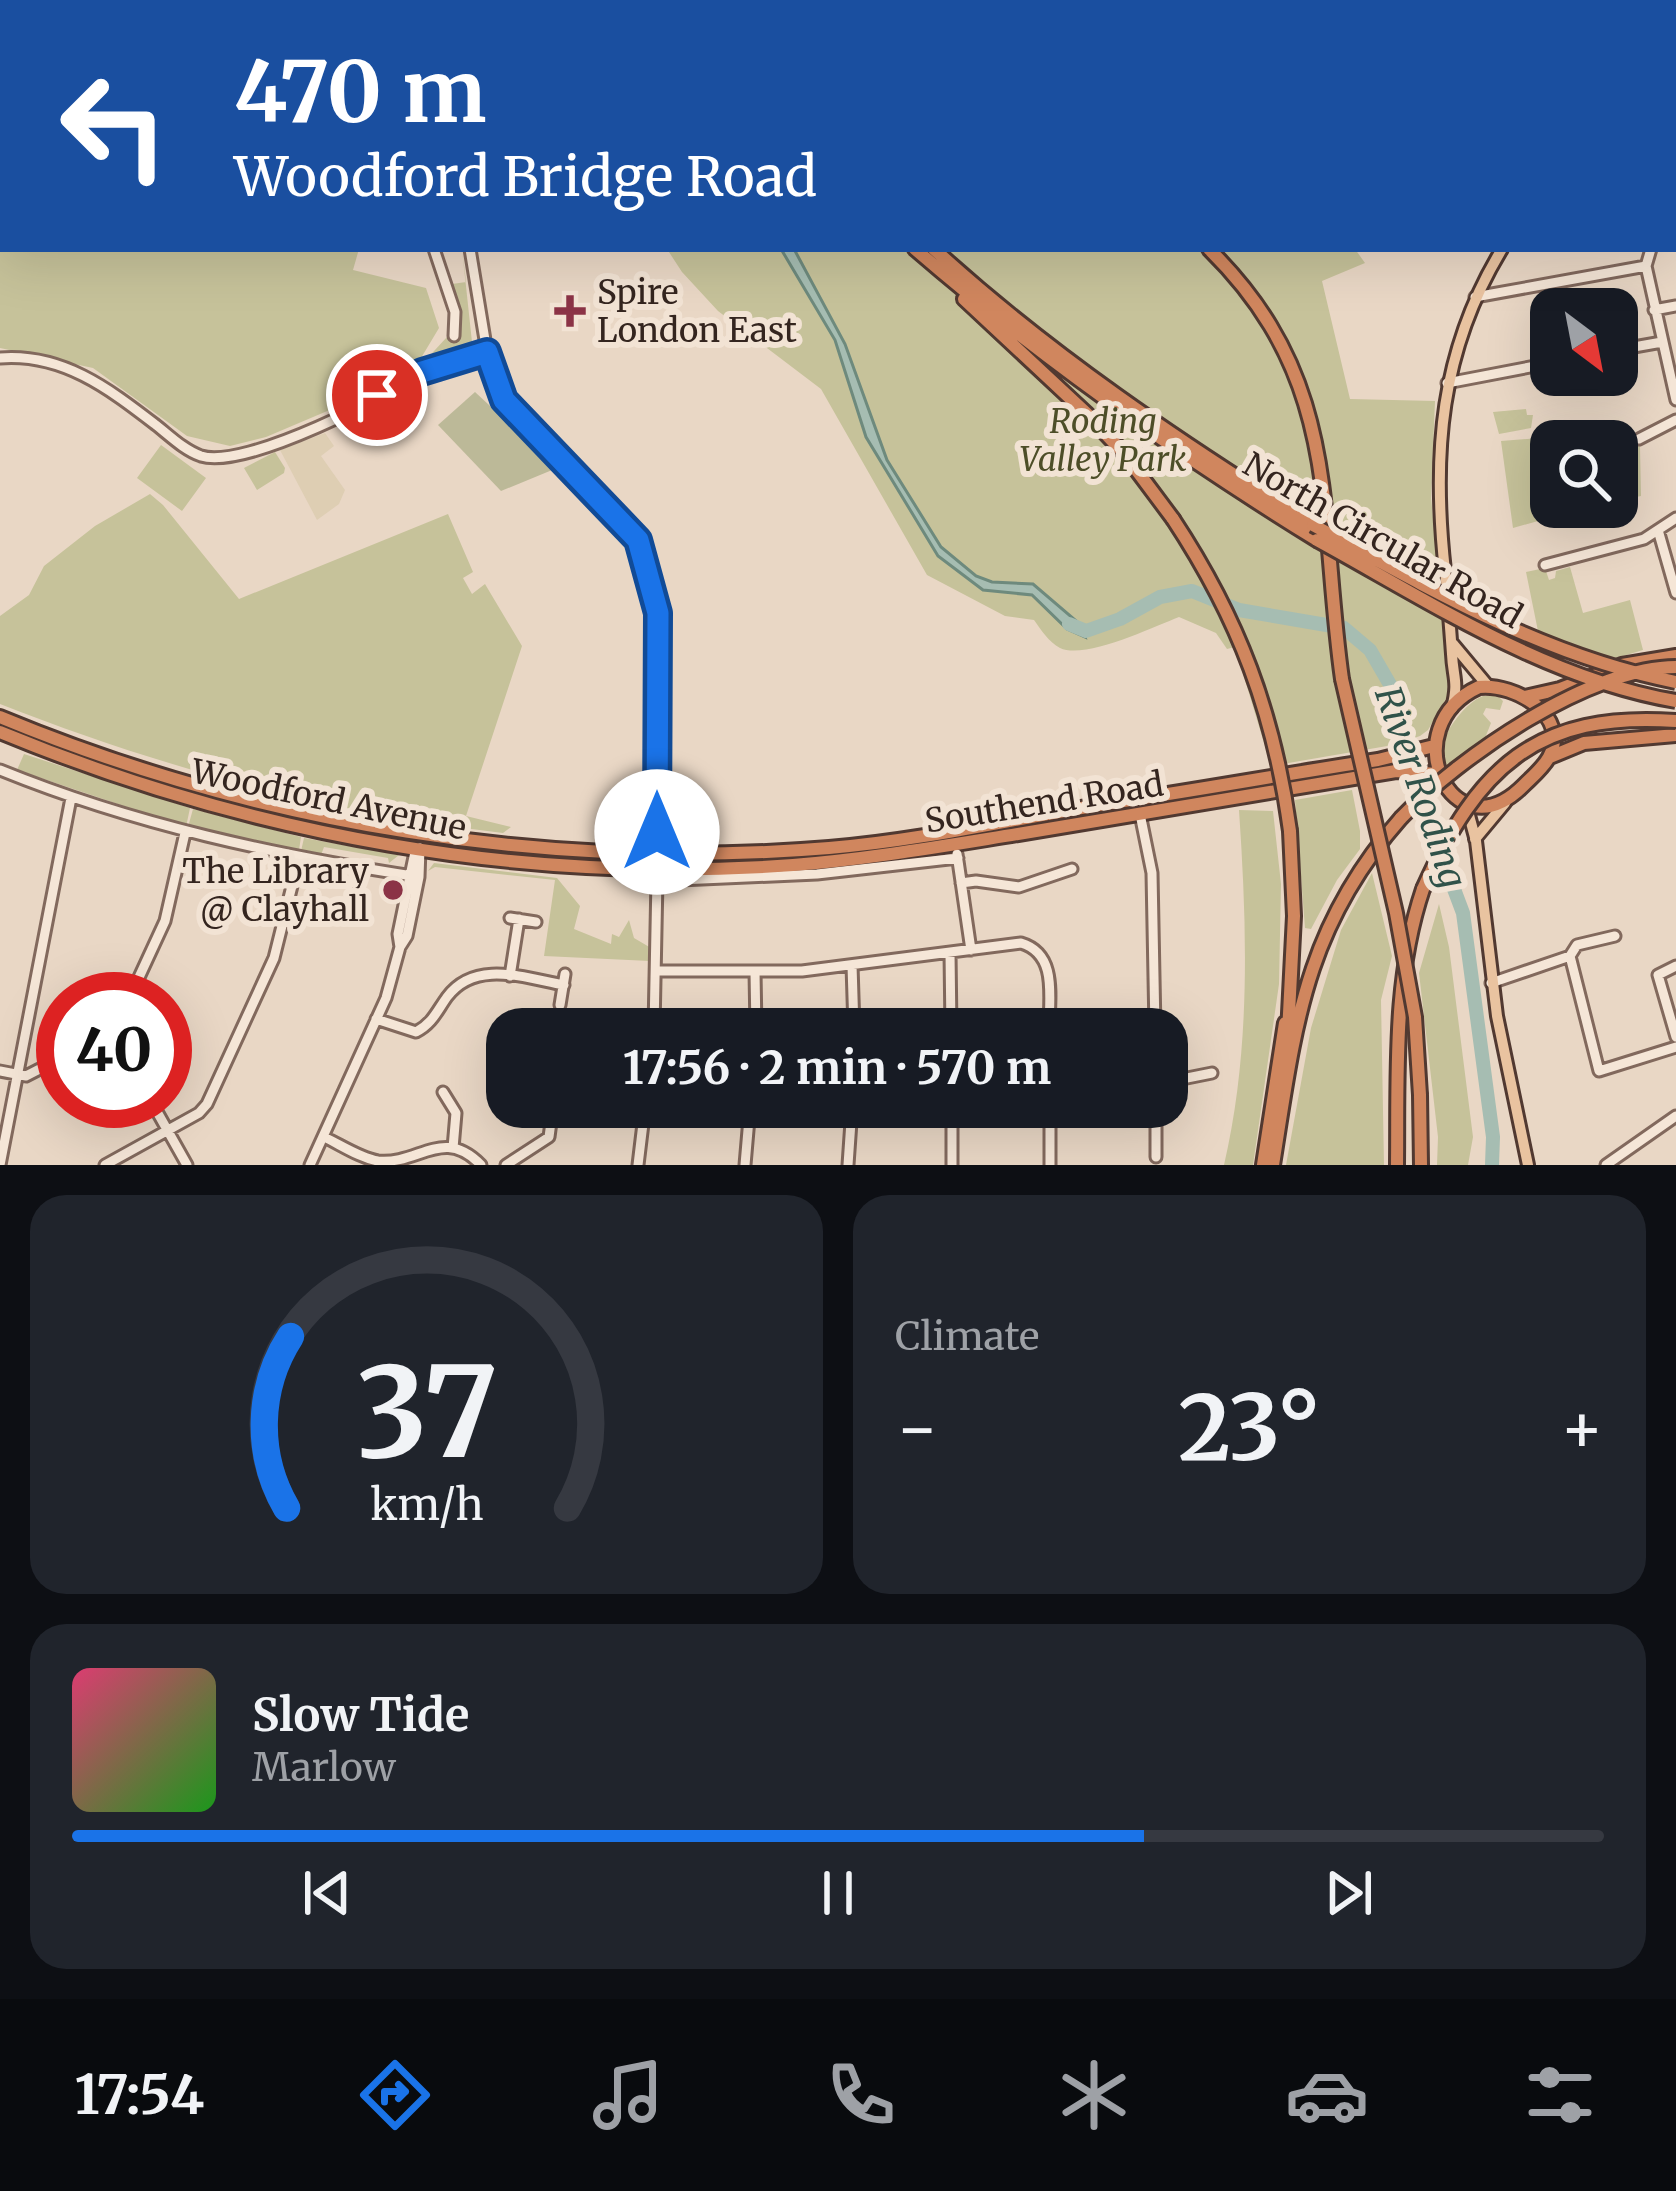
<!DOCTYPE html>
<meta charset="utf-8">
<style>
body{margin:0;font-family:Merriweather,serif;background:#20242c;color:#f1f3f6;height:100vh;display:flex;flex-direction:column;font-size:45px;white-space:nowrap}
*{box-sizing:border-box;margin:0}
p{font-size:39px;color:#9ea1a6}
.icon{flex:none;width:66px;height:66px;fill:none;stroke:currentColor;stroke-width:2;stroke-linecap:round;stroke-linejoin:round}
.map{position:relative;height:1165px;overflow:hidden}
.sheet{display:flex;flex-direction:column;gap:30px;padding:30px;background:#0d0f14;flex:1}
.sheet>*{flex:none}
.guide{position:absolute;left:0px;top:0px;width:1677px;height:252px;box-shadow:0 12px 48px #0002;background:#1a4fa0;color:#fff;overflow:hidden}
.needle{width:78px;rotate:148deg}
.tools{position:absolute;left:1530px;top:288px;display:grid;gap:24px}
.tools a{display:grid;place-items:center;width:108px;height:108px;border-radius:24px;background:#171b24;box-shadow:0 12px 48px #0002;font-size:60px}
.speed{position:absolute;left:36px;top:972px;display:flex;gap:24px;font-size:60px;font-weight:700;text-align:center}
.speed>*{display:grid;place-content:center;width:156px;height:156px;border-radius:50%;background:#171b24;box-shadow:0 12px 48px #0002;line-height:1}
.speed .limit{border:18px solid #d22;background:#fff;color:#111}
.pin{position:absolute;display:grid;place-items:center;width:102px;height:102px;color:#fff;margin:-51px;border:6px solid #fff;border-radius:50%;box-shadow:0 3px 12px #0007}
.me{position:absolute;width:132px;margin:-66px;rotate:0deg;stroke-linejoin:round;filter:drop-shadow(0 0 9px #0008)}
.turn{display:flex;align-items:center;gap:42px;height:252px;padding:0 36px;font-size:54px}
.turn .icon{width:156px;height:156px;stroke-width:2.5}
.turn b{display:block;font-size:84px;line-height:102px}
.big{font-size:90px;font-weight:700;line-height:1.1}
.sheet .card{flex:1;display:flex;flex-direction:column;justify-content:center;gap:18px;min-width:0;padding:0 42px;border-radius:36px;background:#20242c}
.sheet .dial{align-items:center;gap:0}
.dial svg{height:312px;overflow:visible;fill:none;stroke:#363941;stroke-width:7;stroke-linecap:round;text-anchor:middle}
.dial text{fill:#f1f3f6;stroke:none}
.song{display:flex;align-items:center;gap:36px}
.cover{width:144px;height:144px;border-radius:18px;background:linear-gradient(135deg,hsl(340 70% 55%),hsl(120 70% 35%))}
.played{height:12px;border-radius:6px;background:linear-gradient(90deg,#1a73e8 70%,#363941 70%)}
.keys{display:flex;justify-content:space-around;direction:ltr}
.heat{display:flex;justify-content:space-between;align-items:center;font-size:66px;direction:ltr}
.sheet .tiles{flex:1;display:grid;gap:30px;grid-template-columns:1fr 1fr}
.card:last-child{grid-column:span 2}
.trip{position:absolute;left:486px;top:1008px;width:702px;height:120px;border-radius:36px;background:#171b24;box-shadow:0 12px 48px #0002;font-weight:700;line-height:120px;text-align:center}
.dock{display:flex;height:192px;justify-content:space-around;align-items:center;background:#090b0e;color:#9ea1a6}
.dock .icon{width:84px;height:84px}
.dock .active{color:#1a73e8}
.dock b{font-size:54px;color:#f1f3f6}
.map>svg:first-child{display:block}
.farmland{fill:#deceb3}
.green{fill:#c6c29a}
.cemetery{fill:#bcb998}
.water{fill:#a6bdb2;stroke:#6e8a7d;stroke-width:3}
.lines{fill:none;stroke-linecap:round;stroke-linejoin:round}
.river{stroke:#a6bdb2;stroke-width:14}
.minor-casing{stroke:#82695d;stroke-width:15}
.major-casing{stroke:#513931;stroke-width:16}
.highway-casing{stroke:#513931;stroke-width:18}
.minor{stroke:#f5e6d7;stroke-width:9}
.major{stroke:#e9c3a0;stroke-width:10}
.highway{stroke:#d0865e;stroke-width:12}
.highway-bridge-casing{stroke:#513931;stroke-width:18;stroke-linecap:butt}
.highway-bridge{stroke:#d0865e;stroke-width:12}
.route-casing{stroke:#114b97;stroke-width:30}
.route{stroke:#1a73e8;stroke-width:21}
.poi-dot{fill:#8b3346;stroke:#f2e3d4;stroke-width:4.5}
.labels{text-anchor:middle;stroke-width:12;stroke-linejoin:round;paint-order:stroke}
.poi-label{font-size:33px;fill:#34251f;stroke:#f2e3d4;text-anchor:start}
.park-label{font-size:33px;font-style:italic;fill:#4d4e28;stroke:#f2e3d4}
.street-label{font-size:33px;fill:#34251f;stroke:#f2e3d4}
.water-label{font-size:36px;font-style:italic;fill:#305249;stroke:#f2e3d4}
</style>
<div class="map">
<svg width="1676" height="1165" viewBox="0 0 1676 1165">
<rect width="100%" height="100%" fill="#e9d7c5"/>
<!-- farmland -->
<path class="farmland" d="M325 433 334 446 321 456 345 490 339 504 317 520 280 450Z"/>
<!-- green -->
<path class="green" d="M504 0H1087L1092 3H504Z
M0 119 3 249H359L353 270 426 288 439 328 421 358 347 400 339 388 326 396 332 409 266 437 230 446 187 436 93 368 0 348Z
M462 249 472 342 466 350 422 364 447 337 454 343 461 338 460 314 452 284 466 282Z
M667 249H1355L1365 263 1322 281 1350 399 1435 401 1431 497 1446 650 1453 677 1451 690 1428 730 1420 736 1393 745 1271 766 1235 647 1227 649 1216 633 1179 617C1153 627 1085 660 1060 648 1049 642 1041 630 1034 620L1005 616 927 575 821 389 718 311 682 272Z
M1526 409 1527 415H1533L1531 428 1499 434 1493 412Z
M1551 437V507H1587L1513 528 1501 441Z
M161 445 206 478 182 511 137 478Z
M1640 446 1641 496 1617 501V449Z
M275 452 285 468 284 473 257 490 244 468Z
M150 494 163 505 239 599 448 514 473 572 463 578 472 594 485 584 522 646 466 816 511 827 503 833C330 813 162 768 0 704V616L29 595 44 566 95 526Z
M1570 567 1583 613 1630 600 1643 650 1613 659 1539 636 1526 572 1545 568 1549 580 1555 578 1556 571Z
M1483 696H1498L1503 701 1500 710 1486 708 1483 714 1491 723 1483 743 1445 771C1444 767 1440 755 1441 751 1443 732 1466 702 1483 696Z
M0 722 80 754 353 831C231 807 116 771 0 727Z
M24 754 190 808 186 827 17 770Z
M1352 790 1360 831V849L1337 880 1311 929 1305 928 1295 800Z
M193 809 301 837 299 850 188 827Z
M1239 810 1273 811 1281 884 1279 984 1253 1165H1224C1251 1049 1247 928 1239 810Z
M304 838 399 855 389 863 388 858 324 847 321 855 301 851Z
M434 863 557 878 580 906 574 929 611 944 612 934 619 937 629 920 634 938 651 948 650 961 544 956 555 880 435 867 428 871Z
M1372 873 1392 956 1381 1000 1384 1165H1286L1311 1028 1341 930Z
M1439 904 1449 947 1473 1137 1468 1165H1437L1438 1137 1419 973Z"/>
<!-- cemetery -->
<path class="cemetery" d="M475 392 557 468 501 491 438 425Z"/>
<!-- water -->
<path class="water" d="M781 249H794L845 344 887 460 941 547 976 576 992 582 1033 584 1081 625 1085 637 1067 629 1032 595 983 590 938 556 866 437 835 340Z"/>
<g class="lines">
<!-- river -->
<path class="river" d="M1069 624 1086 631 1120 619 1160 597 1192 591 1239 610 1344 628 1370 650 1392 688 1431 828 1463 913 1493 1137 1492 1165"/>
<defs>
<path id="minor" d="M72 0 79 3
M1203 0 1207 3
M1366 0 1370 3
M1561 0 1568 3
M103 3 104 0
M199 3 200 0
M294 3 295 0
M388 3 389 0
M496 3 497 0
M0 69 3 70
M1674 171 1676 165
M434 249 455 312 454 336
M470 249 487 352 502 387
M1646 266 1676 400
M1475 297 1646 266 1651 249
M1654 310 1676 306
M1617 350 1662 342
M0 358C63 353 109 389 156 425 170 436 184 450 201 456 244 470 393 395 428 366L447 363
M446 364 487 352
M1447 383 1551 363
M500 386C506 434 615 492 639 542 663 593 657 651 657 706 657 755 657 804 657 853
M1639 439 1676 420
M1658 530 1676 593
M1545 565 1644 539 1676 518
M0 770C135 825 275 855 419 877
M1140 814 1152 873 1155 1029
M957 854 971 950
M657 881 817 874 958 858
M961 883 976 881 1019 887 1072 869
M510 918 536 922
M400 947 398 934 415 852 420 848
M950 953 951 1029
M1570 956 1577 945 1615 936
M852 965 854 1029
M1676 966 1658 975 1676 1037
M656 971H802L1021 943C1058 954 1049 997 1049 1029
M755 972 756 1029
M510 976 519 919
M1491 983 1570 956 1599 1071 1676 1047
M129 999 165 921 185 833
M560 1005 565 974
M376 1019 416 1032C432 1024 437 1011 447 997 475 959 525 978 564 985
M654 1029 657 879
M496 1047 507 1053
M0 1071 26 1076 63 1057
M1167 1082 1212 1073
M443 1092 456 1113 453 1148
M151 1101 187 1165
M952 1107V1165
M1050 1107V1165
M324 1137C341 1145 360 1158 378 1161 419 1165 443 1126 481 1165
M1156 1157V1107
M0 1165 71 798
M105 1165 199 1113 207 1104 274 958 299 858
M310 1165 386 998 400 947 407 936 419 877 420 848
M506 1165 549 1137 553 1107
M638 1165 645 1107
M745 1165 750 1107
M848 1165 852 1107
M1606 1165 1676 1116"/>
<path id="major" d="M1648 3V0
M1674 47 1676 48
M1453 644 1488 686
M1452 708C1459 681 1453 678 1452 654 1450 627 1448 598 1445 571 1432 454 1440 351 1502 249
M1466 804 1476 841 1497 1016 1528 1165
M1475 839 1505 803"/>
<path id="highway" d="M710 0 712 3
M734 0 736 3
M788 0 790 3
M915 249C1040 357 1176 453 1317 540
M934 249C1049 354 1181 443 1313 525
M1209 249C1342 380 1318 509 1342 679
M964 299 1086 413 1123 452 1173 519
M1479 687C1515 683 1571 716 1549 757 1543 768 1532 777 1524 785 1452 858 1392 727 1479 687Z
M1525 697 1560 689 1622 665 1676 656
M0 717C260 825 548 871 829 848 926 840 1021 817 1117 802 1204 789 1291 773 1378 760L1434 746
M0 732C249 835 524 885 793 865 869 859 943 846 1018 834 1144 814 1270 793 1396 771L1437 774
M1550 757 1584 743 1676 735
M1288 1033 1294 916 1290 831
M1420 1095 1421 1165
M1263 1165 1285 1023
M1273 1165C1295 1027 1304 928 1401 818
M1397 1165C1398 1072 1393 978 1423 889"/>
</defs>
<!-- minor casing -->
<use href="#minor" class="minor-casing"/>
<!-- major casing -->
<use href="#major" class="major-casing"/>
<!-- highway casing -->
<use href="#highway" class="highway-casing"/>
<!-- minor -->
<use href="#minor" class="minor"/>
<!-- major -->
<use href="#major" class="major"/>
<!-- highway -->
<use href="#highway" class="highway"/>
<defs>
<path id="highway-bridge" d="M1173 519C1239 619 1274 713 1290 831
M1313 525C1430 589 1544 656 1676 682
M1317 540C1430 602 1546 679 1676 701
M1342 679 1396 913 1415 1017 1420 1095
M1401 818C1460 756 1589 668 1676 667
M1423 889C1477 768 1536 711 1676 721"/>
</defs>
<!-- highway-bridge casing -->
<use href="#highway-bridge" class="highway-bridge-casing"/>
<!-- highway-bridge -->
<use href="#highway-bridge" class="highway-bridge"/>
</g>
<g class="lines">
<defs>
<path id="route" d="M377 395 422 372 487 352 504 400 638 540 658 613 657 832"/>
</defs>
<!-- route casing -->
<use href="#route" class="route-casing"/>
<!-- route -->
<use href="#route" class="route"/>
</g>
<!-- markers -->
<g class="poi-dot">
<path d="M564 293h12v12h12v12h-12v12h-12v-12h-12v-12h12z"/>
<circle cx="393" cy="890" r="12"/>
</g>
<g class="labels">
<!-- poi labels -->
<g class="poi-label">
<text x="597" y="304">Spire<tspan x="597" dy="38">London East</tspan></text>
<text x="369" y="883" text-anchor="end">The Library<tspan x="369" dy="38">@ Clayhall</tspan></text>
</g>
<!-- park labels -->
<g class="park-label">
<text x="1103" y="433">Roding<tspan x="1103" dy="38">Valley Park</tspan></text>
</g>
<!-- street labels -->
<g class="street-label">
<text transform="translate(1383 540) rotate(30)" y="12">North Circular Road</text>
<text transform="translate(329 799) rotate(12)" y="12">Woodford Avenue</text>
<text transform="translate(1044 802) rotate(-9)" y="12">Southend Road</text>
</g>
<!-- water labels -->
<g class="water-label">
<text transform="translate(1421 787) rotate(71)" y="13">River Roding</text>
</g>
</g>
</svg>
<div class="tools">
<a><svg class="needle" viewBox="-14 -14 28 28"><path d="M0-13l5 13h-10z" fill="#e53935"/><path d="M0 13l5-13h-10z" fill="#9ea1a6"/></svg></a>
<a><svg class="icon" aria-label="search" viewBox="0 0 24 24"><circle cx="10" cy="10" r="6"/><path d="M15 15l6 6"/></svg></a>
</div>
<div class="speed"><div class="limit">40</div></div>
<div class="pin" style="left:377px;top:395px;background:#d93025"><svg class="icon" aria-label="arrive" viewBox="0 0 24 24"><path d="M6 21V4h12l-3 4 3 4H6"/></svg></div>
<svg class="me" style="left:657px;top:832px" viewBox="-20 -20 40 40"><circle r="19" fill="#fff"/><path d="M0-13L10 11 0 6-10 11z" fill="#1a73e8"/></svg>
<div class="trip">17:56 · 2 min · 570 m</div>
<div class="guide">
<div class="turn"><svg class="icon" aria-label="left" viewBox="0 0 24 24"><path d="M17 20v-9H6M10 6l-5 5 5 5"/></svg><div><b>470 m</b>Woodford Bridge Road</div></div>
</div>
</div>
<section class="sheet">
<div class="tiles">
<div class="card dial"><svg viewBox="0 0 100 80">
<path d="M14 69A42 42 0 1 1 86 69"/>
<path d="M14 69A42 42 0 0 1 15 25" stroke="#1a73e8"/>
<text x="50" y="56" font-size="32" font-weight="700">37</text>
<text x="50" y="72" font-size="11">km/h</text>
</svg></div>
<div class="card"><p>Climate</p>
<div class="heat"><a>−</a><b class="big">23°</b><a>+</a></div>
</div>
<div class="card">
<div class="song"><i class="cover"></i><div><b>Slow Tide</b><p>Marlow</p></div></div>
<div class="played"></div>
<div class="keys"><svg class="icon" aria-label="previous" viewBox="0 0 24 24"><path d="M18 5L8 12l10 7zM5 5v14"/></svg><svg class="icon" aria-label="pause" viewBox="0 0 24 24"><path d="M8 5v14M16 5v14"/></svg><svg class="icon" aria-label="next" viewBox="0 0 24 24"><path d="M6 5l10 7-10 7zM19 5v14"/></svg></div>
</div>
</div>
</section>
<nav class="dock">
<b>17:54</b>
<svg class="icon active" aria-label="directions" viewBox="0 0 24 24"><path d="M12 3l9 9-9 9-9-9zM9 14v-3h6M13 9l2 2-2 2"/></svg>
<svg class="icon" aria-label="music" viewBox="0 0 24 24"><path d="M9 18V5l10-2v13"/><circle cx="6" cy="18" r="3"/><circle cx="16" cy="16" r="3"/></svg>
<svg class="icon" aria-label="phone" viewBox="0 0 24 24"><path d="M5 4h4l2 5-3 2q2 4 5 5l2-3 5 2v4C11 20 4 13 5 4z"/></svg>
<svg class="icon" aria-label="climate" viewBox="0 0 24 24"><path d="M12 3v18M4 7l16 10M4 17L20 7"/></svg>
<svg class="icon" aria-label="car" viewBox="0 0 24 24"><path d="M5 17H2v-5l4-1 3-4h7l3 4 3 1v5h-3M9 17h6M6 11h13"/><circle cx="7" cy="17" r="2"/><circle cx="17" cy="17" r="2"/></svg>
<svg class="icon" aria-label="filters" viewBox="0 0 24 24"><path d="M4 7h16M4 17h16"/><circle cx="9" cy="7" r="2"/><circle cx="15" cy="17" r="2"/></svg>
</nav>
